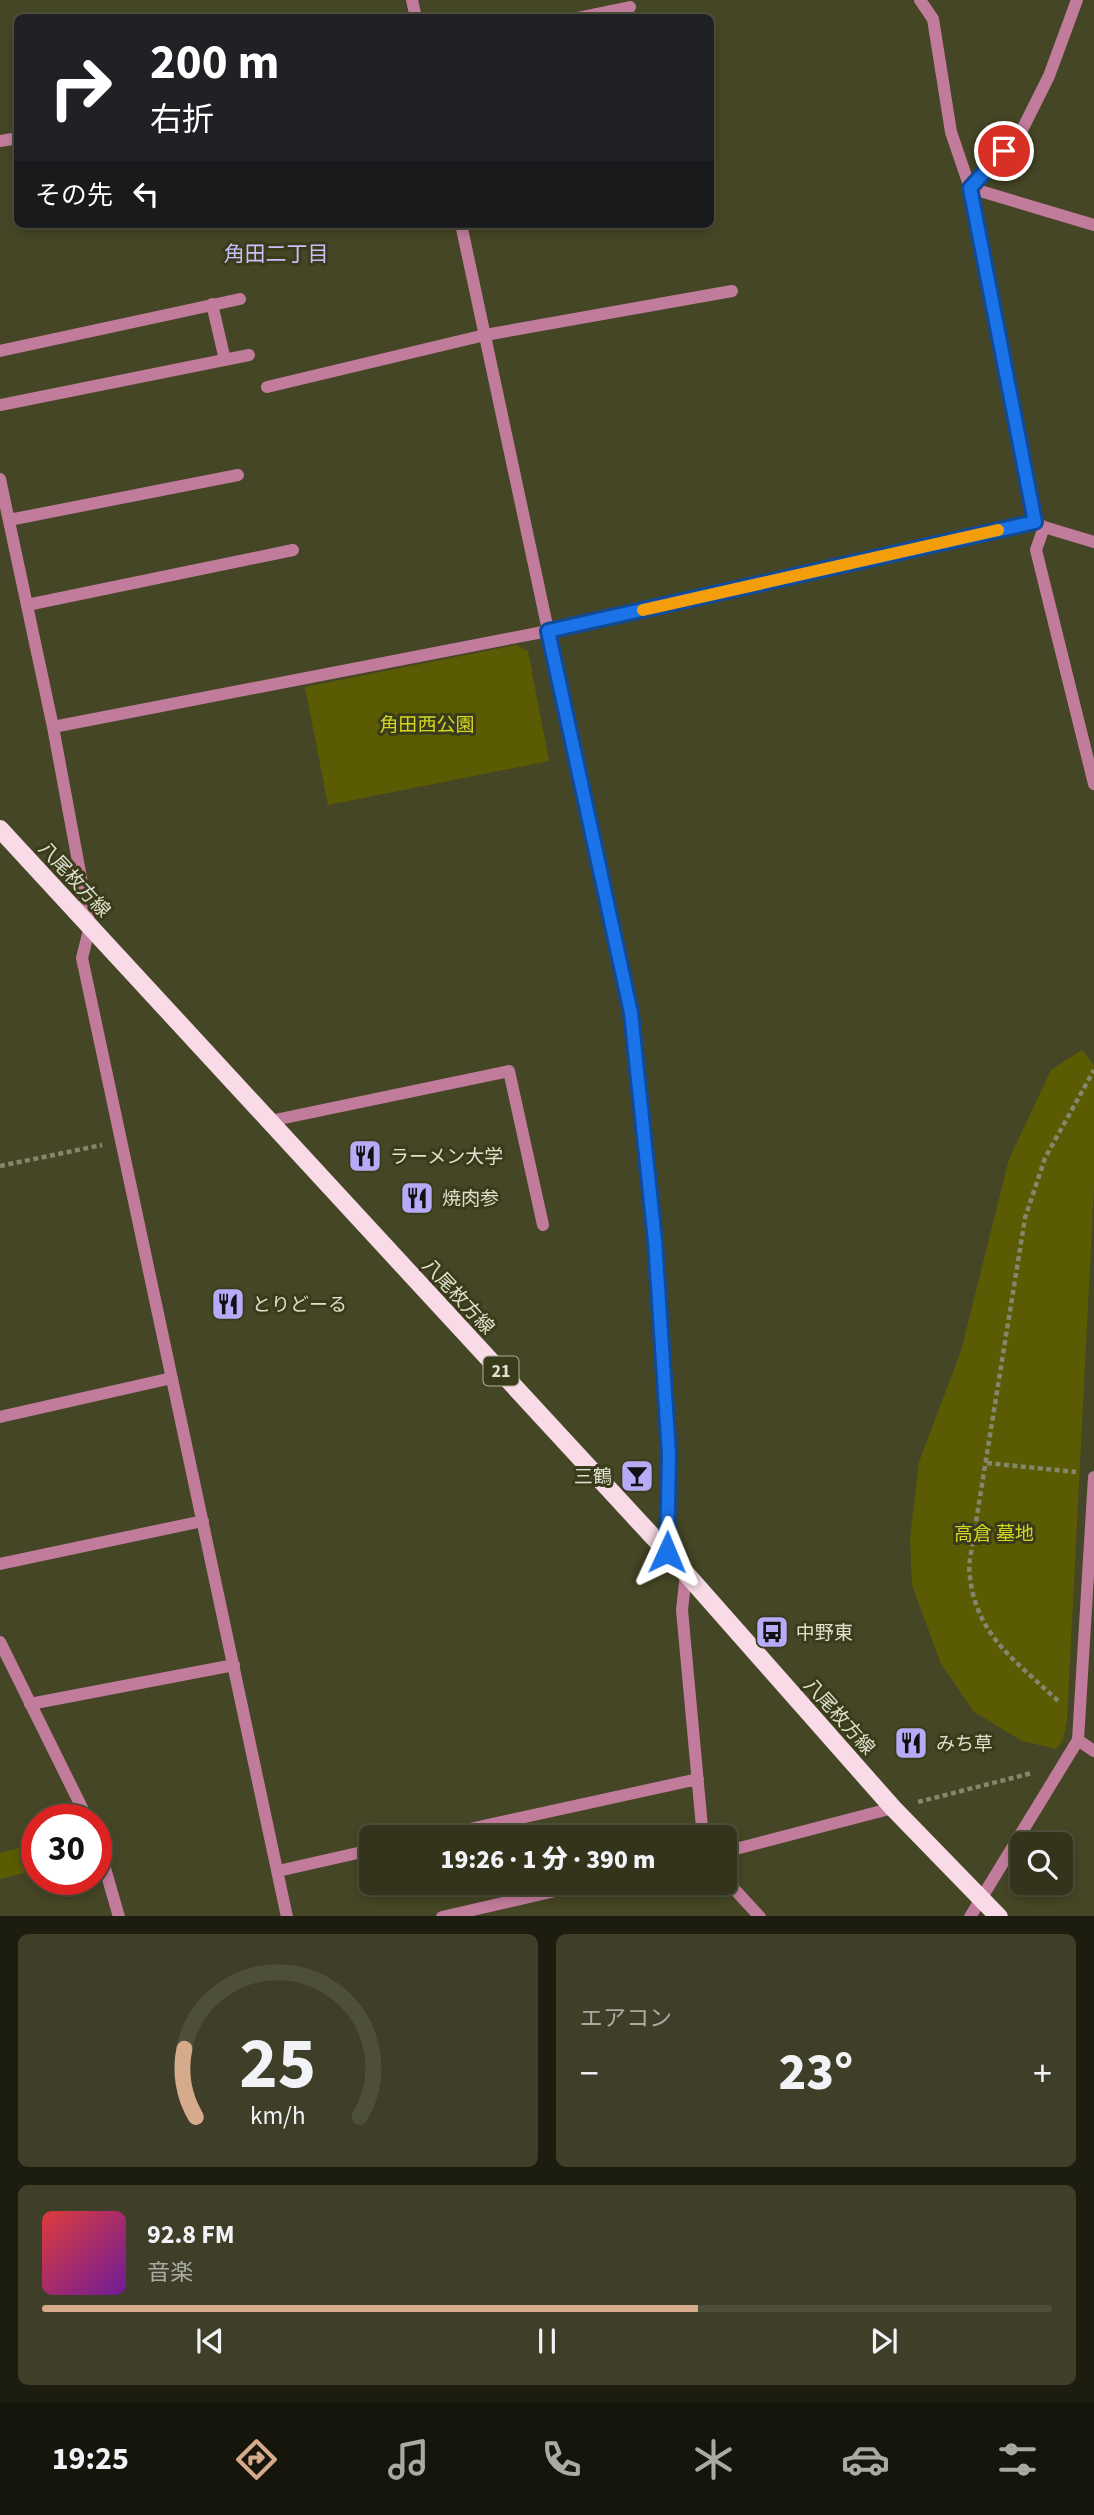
<!DOCTYPE html>
<html lang="ja">
<meta charset="utf-8">
<style>
body{margin:0;font-family:"Source Sans 3","Noto Sans JP",sans-serif;background:#3f3f29;color:#f1f3f6;height:100vh;display:flex;flex-direction:column;font-size:26px;white-space:nowrap}
*{box-sizing:border-box;margin:0}
p{font-size:23px;color:#a9aaa3}
.icon{flex:none;width:38px;height:38px;fill:none;stroke:currentColor;stroke-width:2;stroke-linecap:round;stroke-linejoin:round}
.map{position:relative;height:1916px;overflow:hidden}
.side{display:flex;flex-direction:column;gap:18px;padding:18px;background:#1d1d0f;flex:1}
.side>*{flex:none}
.top-card{position:absolute;left:14px;top:14px;width:700px;height:214px;border-radius:10px;box-shadow:0 4px 10px #0003,0 0 0 2px #4e4f3b;background:#202124;color:#fff;overflow:hidden}
.controls{position:absolute;left:1010px;top:1832px;display:grid;gap:14px}
.controls a{display:grid;place-items:center;width:63px;height:63px;border-radius:10px;background:#34341c;box-shadow:0 4px 10px #0003,0 0 0 2px #4e4f3b;font-size:35px}
.speed{position:absolute;left:21px;top:1804px;display:flex;gap:14px;font-size:35px;font-weight:700;text-align:center}
.speed>*{display:grid;place-content:center;width:91px;height:91px;border-radius:50%;background:#34341c;box-shadow:0 4px 10px #0003,0 0 0 2px #4e4f3b;line-height:1}
.speed .limit{border:10px solid #d22;background:#fff;color:#111}
.pin{position:absolute;display:grid;place-items:center;width:60px;height:60px;color:#fff;margin:-30px;border:4px solid #fff;border-radius:50%;box-shadow:0 2px 7px #0007}
.me{position:absolute;width:77px;margin:-38px;rotate:1deg;stroke-linejoin:round;filter:drop-shadow(0 0 5px #0008)}
.turn{display:flex;align-items:center;gap:24px;height:147px;padding:0 21px;font-size:32px}
.turn .icon{width:91px;height:91px;stroke-width:2.5}
.turn b{display:block;font-size:49px;line-height:60px}
.then{display:flex;align-items:center;height:66px;padding:0 21px;background:#0003;gap:14px;font-size:26px}
.big{font-size:52px;font-weight:800;line-height:1.1}
.side .widget{flex:1;display:flex;flex-direction:column;justify-content:center;gap:10px;min-width:0;padding:0 24px;border-radius:10px;background:#3f3f29}
.side .dial{align-items:center;gap:0}
.dial svg{height:182px;overflow:visible;fill:none;stroke:#4e4f3b;stroke-width:7;stroke-linecap:round;text-anchor:middle}
.dial text{fill:#f1f3f6;stroke:none}
.song{display:flex;align-items:center;gap:21px}
.cover{width:84px;height:84px;border-radius:10px;background:linear-gradient(135deg,hsl(0 70% 55%),hsl(280 70% 35%))}
.played{height:7px;border-radius:4px;background:linear-gradient(90deg,#d6ab8b 65%,#4e4f3b 65%)}
.keys{display:flex;justify-content:space-around;direction:ltr}
.heat{display:flex;justify-content:space-between;align-items:center;font-size:38px;direction:ltr}
.side .tiles{flex:1;display:grid;gap:18px;grid-template-columns:1fr 1fr}
.widget:last-child{grid-column:span 2}
.trip{position:absolute;left:359px;top:1825px;width:378px;height:70px;border-radius:10px;background:#34341c;box-shadow:0 4px 10px #0003,0 0 0 2px #4e4f3b;font-weight:800;line-height:70px;text-align:center}
.tab-bar{display:flex;height:112px;justify-content:space-around;align-items:center;background:#15150b;color:#a9aaa3}
.tab-bar .icon{width:49px;height:49px}
.tab-bar .active{color:#d6ab8b}
.tab-bar b{font-size:32px;color:#f1f3f6}
.map>svg:first-child{display:block}
.green{fill:#5a5b03}
.lines{fill:none;stroke-linecap:round;stroke-linejoin:round}
.path{stroke:#85876c;stroke-width:4.5;stroke-dasharray:5 3.5;stroke-linecap:butt}
.minor{stroke:#c17c9c;stroke-width:12}
.major{stroke:#f8dbe7;stroke-width:18}
.route-casing{stroke:#114b97;stroke-width:18}
.route{stroke:#1a73e8;stroke-width:12}
.slow{stroke:#f59e0b;stroke-width:12}
.labels{text-anchor:middle;stroke-width:6;stroke-linejoin:round;paint-order:stroke}
.shield{fill:#3a3b1b;stroke:#adae98;stroke-width:2}
.shield-label{font-size:18px;font-weight:bold;fill:#dee0cd}
.park-label{font-size:19px;fill:#d4d621;stroke:#3a3b1b}
.street-label{font-size:19px;fill:#dee0cd;stroke:#3a3b1b}
.poi-label{font-size:19px;fill:#dee0cd;stroke:#3a3b1b;text-anchor:start}
.neighbourhood-label{font-size:21px;fill:#c7bff8;stroke:#3a3b1b}
</style>
<div class="map">
<svg width="1094" height="1917" viewBox="0 0 1094 1917">
<rect width="100%" height="100%" fill="#454625"/>
<!-- green -->
<path class="green" d="M516 645 528 651 549 761 328 805 305 687Z
M1082 1050 1094 1065V1188L1067 1720 1063 1740 1056 1749 1022 1741 974 1712 941 1664 912 1585 910 1538 919 1462 961 1351 1009 1159 1051 1070Z
M37 1843V1870L0 1879V1853Z"/>
<g class="lines">
<!-- path -->
<path class="path" d="M0 1166 102 1145
M987 1463 1076 1472
M1058 1701C1012 1657 972 1633 969 1565L1025 1218 1045 1158 1094 1070
M918 1802 1032 1773"/>
<!-- minor -->
<path class="minor" d="M412 0 416 18
M920 0 933 19 951 132 970 188 1094 225
M1077 0 1049 76 1021 132 970 188 1035 522 1044 527 1094 542
M577 18 630 7
M0 141 18 138
M461 224 630 1013 655 1241 669 1454 667 1552
M212 304 225 360
M0 351 240 299
M267 387 485 335 732 291
M0 405 249 355
M0 479 53 727 90 926 82 958 287 1917
M9 520 238 475
M1044 527 1036 550 1094 784
M27 605 293 550
M53 727 548 631 1035 522
M270 1121 509 1071 543 1225
M0 1417 172 1378
M0 1564 203 1521
M686 1574 682 1610 703 1838
M0 1642 88 1820
M30 1704 234 1665
M1078 1740 1094 1751
M96 1837 119 1917
M429 1838 698 1779
M724 1852 893 1808
M278 1871 371 1850
M724 1878 760 1917
M442 1917 590 1883
M970 1917 1078 1740 1094 1477"/>
<!-- major -->
<path class="major" d="M0 829 667 1552 893 1808 999 1917"/>
</g>
<g class="lines">
<defs>
<path id="route" d="M667 1552 669 1454 655 1241 631 1013 548 631 1035 522 970 188 1004 151"/>
</defs>
<!-- route casing -->
<use href="#route" class="route-casing"/>
<!-- route -->
<use href="#route" class="route"/>
<!-- slow -->
<path class="slow" d="M643 610 998 530"/>
</g>
<!-- icons -->
<defs>
<symbol id="restaurant-square" viewBox="-11 -11 22 22"><rect x="-9" y="-9" width="18" height="18" rx="4" fill="#b7abf8" stroke="#3a3b1b"/><path d="M-5-6h1v4h1v-4h1v4h1v-4h1v5L-1.5 .5V6h-2V.5L-5-1ZM5-6V6H3V1.5H1.5Q1.5-4 5-6Z" fill="#111"/></symbol>
<symbol id="bar-square" viewBox="-11 -11 22 22"><rect x="-9" y="-9" width="18" height="18" rx="4" fill="#b7abf8" stroke="#3a3b1b"/><path d="M-6-5H6L.8 .8V4.5H3.5V6h-7V4.5H-.8V.8Z" fill="#111"/></symbol>
<symbol id="bus-square" viewBox="-11 -11 22 22"><rect x="-9" y="-9" width="18" height="18" rx="4" fill="#b7abf8" stroke="#3a3b1b"/><path d="M-5-6H5V4H4V6H2V4H-2V6H-4V4H-5ZM-3.5-4V0h7V-4ZM-3.5 1.2v1.5H-2V1.2ZM2 1.2v1.5H3.5V1.2Z" fill="#111"/></symbol>
</defs>
<g fill-rule="evenodd">
<use href="#restaurant-square" x="346" y="1137" width="38" height="38"/>
<use href="#restaurant-square" x="398" y="1179" width="38" height="38"/>
<use href="#restaurant-square" x="209" y="1285" width="38" height="38"/>
<use href="#bar-square" x="618" y="1457" width="38" height="38"/>
<use href="#bus-square" x="753" y="1613" width="38" height="38"/>
<use href="#restaurant-square" x="892" y="1724" width="38" height="38"/>
</g>
<g class="labels">
<!-- shield labels -->
<rect class="shield" x="483.5" y="1356.5" width="35" height="29" rx="5"/>
<g class="shield-label">
<text x="501" y="1377">21</text>
</g>
<!-- park labels -->
<g class="park-label">
<text x="427" y="731">角田西公園</text>
<text x="994" y="1540">高倉 墓地</text>
</g>
<!-- street labels -->
<g class="street-label">
<text transform="translate(75 879) rotate(47)" y="7">八尾枚方線</text>
<text transform="translate(459 1296) rotate(47)" y="7">八尾枚方線</text>
<text transform="translate(840 1716) rotate(48)" y="7">八尾枚方線</text>
</g>
<!-- poi labels -->
<g class="poi-label">
<text x="390" y="1163">ラーメン大学</text>
<text x="442" y="1205">焼肉参</text>
<text x="252" y="1311">とりどーる</text>
<text x="612" y="1483" text-anchor="end">三鶴</text>
<text x="796" y="1639">中野東</text>
<text x="936" y="1750">みち草</text>
</g>
<!-- neighbourhood labels -->
<g class="neighbourhood-label">
<text x="276" y="261">角田二丁目</text>
</g>
</g>
</svg>
<div class="controls">
<a><svg class="icon" aria-label="search" viewBox="0 0 24 24"><circle cx="10" cy="10" r="6"/><path d="M15 15l6 6"/></svg></a>
</div>
<div class="speed"><div class="limit">30</div></div>
<div class="pin" style="left:1004px;top:151px;background:#d93025"><svg class="icon" aria-label="arrive" viewBox="0 0 24 24"><path d="M6 21V4h12l-3 4 3 4H6"/></svg></div>
<svg class="me" style="left:667px;top:1552px" viewBox="-20 -20 40 40"><path d="M0-17L14 15 0 8-14 15z" fill="#1a73e8" stroke="#fff" stroke-width="4"/></svg>
<div class="trip">19:26 · 1 分 · 390 m</div>
<div class="top-card">
<div class="turn"><svg class="icon" aria-label="right" viewBox="0 0 24 24"><path d="M7 20v-9h11M14 6l5 5-5 5"/></svg><div><b>200 m</b>右折</div></div>
<div class="then">その先<svg class="icon" aria-label="left" viewBox="0 0 24 24"><path d="M17 20v-9H6M10 6l-5 5 5 5"/></svg></div>
</div>
</div>
<section class="side">
<div class="tiles">
<div class="widget dial"><svg viewBox="0 0 100 80">
<path d="M14 69A42 42 0 1 1 86 69"/>
<path d="M14 69A42 42 0 0 1 9 39" stroke="#d6ab8b"/>
<text x="50" y="56" font-size="32" font-weight="700">25</text>
<text x="50" y="72" font-size="11">km/h</text>
</svg></div>
<div class="widget"><p>エアコン</p>
<div class="heat"><a>−</a><b class="big">23°</b><a>+</a></div>
</div>
<div class="widget">
<div class="song"><i class="cover"></i><div><b>92.8 FM</b><p>音楽</p></div></div>
<div class="played"></div>
<div class="keys"><svg class="icon" aria-label="previous" viewBox="0 0 24 24"><path d="M18 5L8 12l10 7zM5 5v14"/></svg><svg class="icon" aria-label="pause" viewBox="0 0 24 24"><path d="M8 5v14M16 5v14"/></svg><svg class="icon" aria-label="next" viewBox="0 0 24 24"><path d="M6 5l10 7-10 7zM19 5v14"/></svg></div>
</div>
</div>
</section>
<nav class="tab-bar">
<b>19:25</b>
<svg class="icon active" aria-label="directions" viewBox="0 0 24 24"><path d="M12 3l9 9-9 9-9-9zM9 14v-3h6M13 9l2 2-2 2"/></svg>
<svg class="icon" aria-label="music" viewBox="0 0 24 24"><path d="M9 18V5l10-2v13"/><circle cx="6" cy="18" r="3"/><circle cx="16" cy="16" r="3"/></svg>
<svg class="icon" aria-label="phone" viewBox="0 0 24 24"><path d="M5 4h4l2 5-3 2q2 4 5 5l2-3 5 2v4C11 20 4 13 5 4z"/></svg>
<svg class="icon" aria-label="climate" viewBox="0 0 24 24"><path d="M12 3v18M4 7l16 10M4 17L20 7"/></svg>
<svg class="icon" aria-label="car" viewBox="0 0 24 24"><path d="M5 17H2v-5l4-1 3-4h7l3 4 3 1v5h-3M9 17h6M6 11h13"/><circle cx="7" cy="17" r="2"/><circle cx="17" cy="17" r="2"/></svg>
<svg class="icon" aria-label="filters" viewBox="0 0 24 24"><path d="M4 7h16M4 17h16"/><circle cx="9" cy="7" r="2"/><circle cx="15" cy="17" r="2"/></svg>
</nav>
